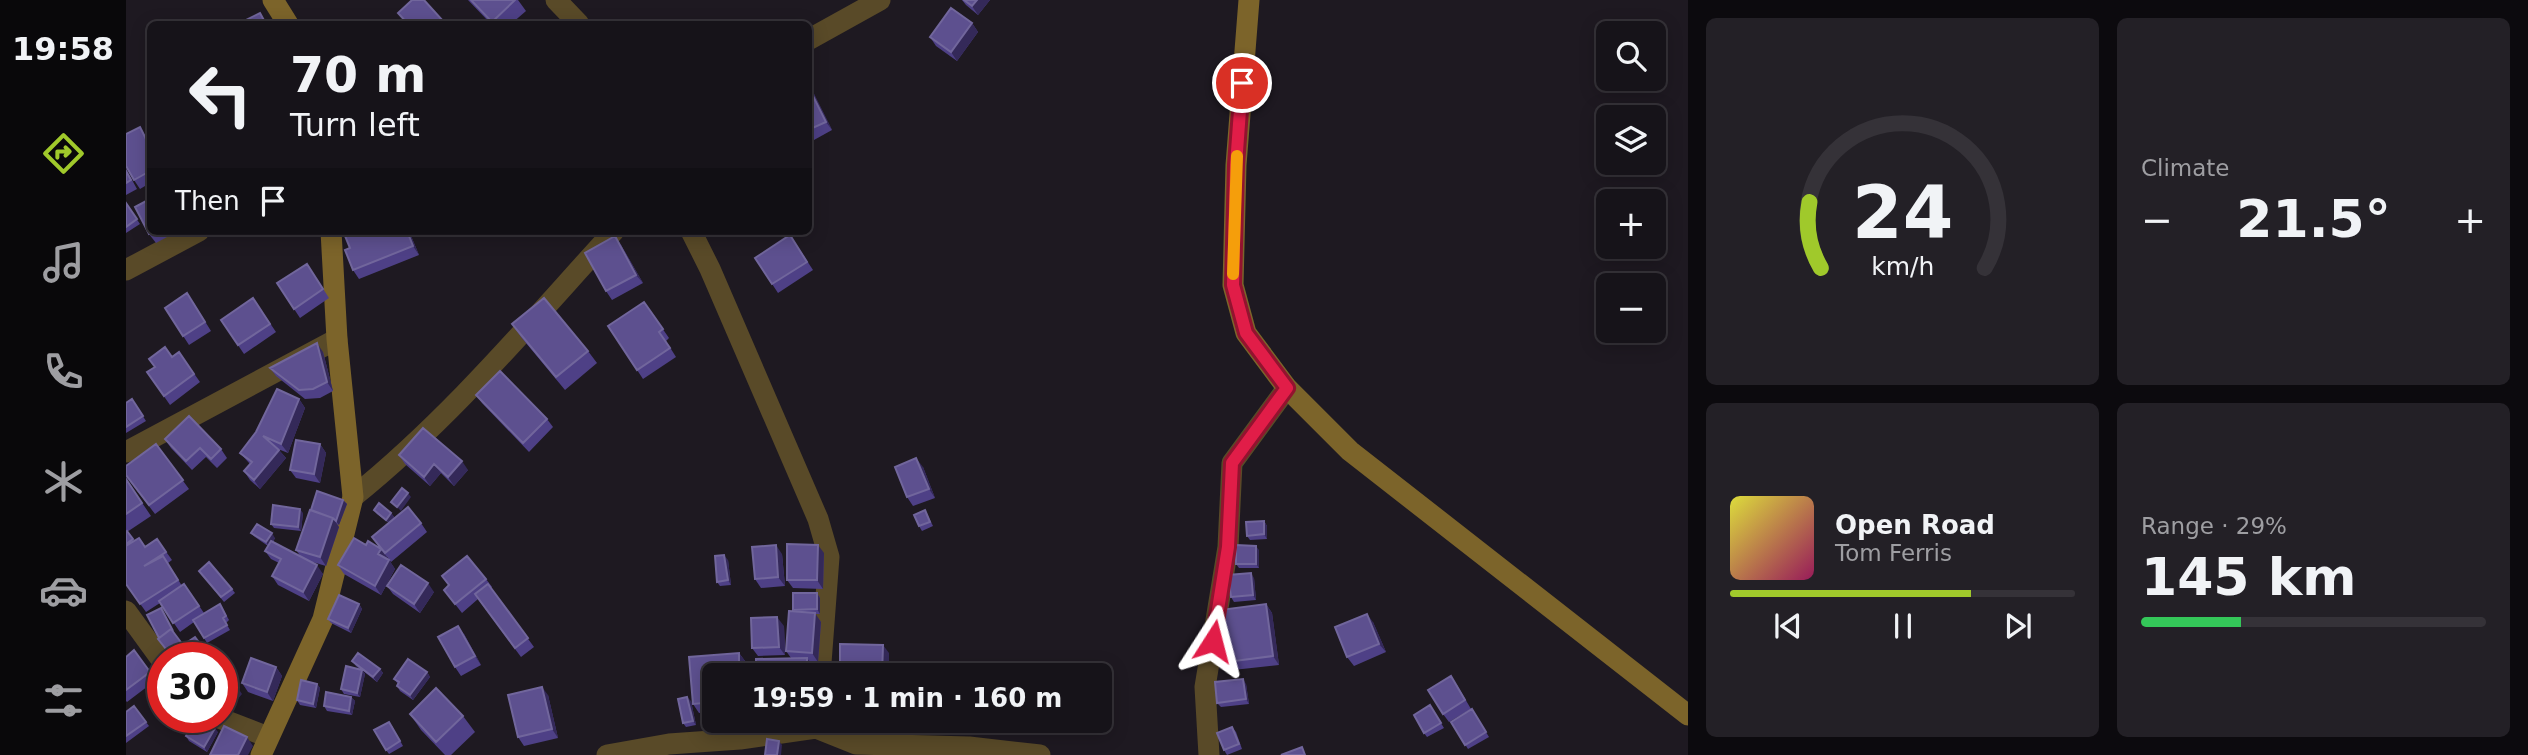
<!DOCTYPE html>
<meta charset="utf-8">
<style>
body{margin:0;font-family:"DejaVu Sans",sans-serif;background:#232026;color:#f1f3f6;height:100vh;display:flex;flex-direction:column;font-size:26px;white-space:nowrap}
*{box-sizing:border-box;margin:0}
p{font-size:23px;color:#9e9ea2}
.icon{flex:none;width:38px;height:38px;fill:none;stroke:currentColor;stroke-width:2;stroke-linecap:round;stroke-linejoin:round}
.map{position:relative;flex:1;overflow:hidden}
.side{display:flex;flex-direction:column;gap:18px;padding:18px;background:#0c0a0e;width:840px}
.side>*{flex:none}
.banner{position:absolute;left:21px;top:21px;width:665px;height:214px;border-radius:10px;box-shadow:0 4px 18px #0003,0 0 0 2px #353238;background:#161319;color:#f1f3f6;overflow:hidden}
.fabs{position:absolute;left:1470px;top:21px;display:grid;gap:14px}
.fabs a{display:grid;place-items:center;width:70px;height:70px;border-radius:10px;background:#161319;box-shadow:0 4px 18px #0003,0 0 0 2px #353238;font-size:35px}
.speed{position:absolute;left:21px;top:642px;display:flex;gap:14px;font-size:35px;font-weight:700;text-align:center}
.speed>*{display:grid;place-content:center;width:91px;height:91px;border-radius:50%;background:#161319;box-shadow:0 4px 18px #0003,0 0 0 2px #353238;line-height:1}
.speed .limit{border:10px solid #d22;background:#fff;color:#111}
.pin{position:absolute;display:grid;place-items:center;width:60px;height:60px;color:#fff;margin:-30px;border:4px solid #fff;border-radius:50%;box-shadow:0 2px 7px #0007}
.me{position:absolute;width:77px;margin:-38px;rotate:9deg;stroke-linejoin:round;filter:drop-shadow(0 0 5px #0008)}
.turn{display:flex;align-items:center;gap:24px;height:147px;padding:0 28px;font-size:32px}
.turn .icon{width:91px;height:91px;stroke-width:2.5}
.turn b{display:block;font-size:49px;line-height:60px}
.then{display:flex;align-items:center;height:66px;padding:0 28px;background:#0003;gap:14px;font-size:26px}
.big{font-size:52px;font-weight:700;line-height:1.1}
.side .widget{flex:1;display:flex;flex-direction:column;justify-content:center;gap:10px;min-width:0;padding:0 24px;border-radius:10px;background:#232026}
.side .dial{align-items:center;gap:0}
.dial svg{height:182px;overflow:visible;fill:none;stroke:#353238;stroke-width:7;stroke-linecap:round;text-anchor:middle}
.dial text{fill:#f1f3f6;stroke:none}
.song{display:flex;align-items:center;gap:21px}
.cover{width:84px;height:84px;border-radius:10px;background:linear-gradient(135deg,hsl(60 70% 55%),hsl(330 70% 35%))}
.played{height:7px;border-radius:4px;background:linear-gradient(90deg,#a0c92b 70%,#353238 70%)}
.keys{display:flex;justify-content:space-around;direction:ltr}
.heat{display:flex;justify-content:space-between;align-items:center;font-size:38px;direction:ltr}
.charge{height:10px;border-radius:5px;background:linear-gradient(90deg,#34c759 29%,#353238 0)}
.side .tiles{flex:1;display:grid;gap:18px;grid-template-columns:repeat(2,1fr)}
.trip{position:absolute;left:576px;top:663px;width:410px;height:70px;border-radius:10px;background:#161319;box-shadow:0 4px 18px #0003,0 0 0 2px #353238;font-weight:700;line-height:70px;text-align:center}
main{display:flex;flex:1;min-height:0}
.tab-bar{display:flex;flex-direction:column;width:126px;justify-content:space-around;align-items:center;background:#09080a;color:#9e9ea2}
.tab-bar .icon{width:49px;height:49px}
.tab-bar .selected{color:#a0c92b}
.tab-bar b{font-size:32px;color:#f1f3f6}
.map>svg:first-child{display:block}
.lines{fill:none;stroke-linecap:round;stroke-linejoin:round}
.street{stroke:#594a28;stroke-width:21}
.secondary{stroke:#7c642a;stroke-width:21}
.wall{fill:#4e4086}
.shaded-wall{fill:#342959}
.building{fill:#5d508f;stroke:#71669c;stroke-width:2}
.route-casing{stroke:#92132f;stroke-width:18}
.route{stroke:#e11d48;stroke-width:12}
.slow{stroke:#f59e0b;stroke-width:12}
</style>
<main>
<nav class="tab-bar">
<b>19:58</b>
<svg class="icon selected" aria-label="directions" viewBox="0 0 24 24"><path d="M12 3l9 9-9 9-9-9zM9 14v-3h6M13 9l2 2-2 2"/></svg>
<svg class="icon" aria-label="music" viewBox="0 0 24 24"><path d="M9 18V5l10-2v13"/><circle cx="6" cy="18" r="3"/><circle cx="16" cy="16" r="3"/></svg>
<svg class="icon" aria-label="phone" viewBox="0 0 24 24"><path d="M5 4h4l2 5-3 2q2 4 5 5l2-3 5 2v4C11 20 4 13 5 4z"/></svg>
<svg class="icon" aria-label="climate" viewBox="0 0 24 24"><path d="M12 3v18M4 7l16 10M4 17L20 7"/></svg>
<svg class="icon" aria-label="car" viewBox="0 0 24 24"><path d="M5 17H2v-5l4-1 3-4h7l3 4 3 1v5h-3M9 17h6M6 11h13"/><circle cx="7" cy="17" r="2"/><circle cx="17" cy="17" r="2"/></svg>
<svg class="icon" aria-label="filters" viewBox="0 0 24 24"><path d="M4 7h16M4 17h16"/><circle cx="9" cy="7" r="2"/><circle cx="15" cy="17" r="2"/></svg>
</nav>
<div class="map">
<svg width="1562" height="755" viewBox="0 0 1562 755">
<rect width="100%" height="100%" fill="#1e1921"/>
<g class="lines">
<!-- street -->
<path class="street" d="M430 0 453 24
M682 40 754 0
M565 231 584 269 692 519 703 557 694 676
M0 270 73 231
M0 452 211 339
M227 497C324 419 404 323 488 231
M0 611 37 662
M93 718 142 737
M481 755 543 744 614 739 690 728 730 744 843 747 914 755
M1083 755 1079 687 1102 547 1106 463 1161 388"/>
<!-- secondary -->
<path class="secondary" d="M147 0 162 24
M1123 0 1110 165 1107 285 1120 333 1161 388 1224 451 1562 715
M135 755 197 619 227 497 211 339 205 231"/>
</g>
<!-- wall -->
<path class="wall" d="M342 0H392L400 11 385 24H365Z
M836 0H864L852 15 840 5Z
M846 23 852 32 831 61 810 46 804 37Z
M682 82 706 130 688 140 682 132Z
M14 127 24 144V183L14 189 8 180Z
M0 169 11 189 0 195Z
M0 203 14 224 0 233Z
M24 231H52L30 243 23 234Z
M217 231H236L238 233 283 231 293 255 233 279 227 270 224 248Z
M664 235 687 270 652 293 629 258Z
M495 245 517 283 486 300 480 291Z
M181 264 203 298 174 318 151 283Z
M127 298 150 332 118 354 95 320Z
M67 302 85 331 63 345 39 308Z
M518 302 543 338 540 341 550 357 517 379 482 326Z
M386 324 462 351 471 363 439 390 395 337Z
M53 352 74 382 44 405 21 372Z
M197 352 207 391 194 398 179 399 150 376 144 368Z
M350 395 421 419 427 427 403 452 356 403Z
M6 399 20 421 0 433V403Z
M173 399 179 408 162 453 152 449 160 458 134 489 124 480 118 471 124 464 114 453Z
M39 439 95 449 101 458 91 468 80 457 66 470 45 448Z
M30 444 63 489 29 514 0 476Z
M194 444 200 453 194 483 170 478 164 470Z
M273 455 342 470 328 486 315 473 304 486 279 464Z
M797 467 809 498 787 506 781 497Z
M0 479 25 516 1 532 8 541 19 547 31 539 46 560 42 563 56 586 58 584 78 613 94 604 103 620 100 623 104 630 81 643 68 622 54 632 34 603 20 612 0 584Z
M217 500 221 504 213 525 211 524 213 527 200 566 183 561 197 574 183 601 152 585 146 576 153 563 145 559 139 551 142 546 129 537 125 533 149 538 147 542 175 557 170 550Z
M248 510 265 513 269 518 295 523 301 532 265 562 258 553 261 557 260 559 263 560 269 569 255 595 218 574 212 565 240 545 254 548 246 537 263 523 251 514Z
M799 510 807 526 796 531 793 526Z
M177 513 175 531 148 528 145 524Z
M1138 521 1141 526V539L1124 540 1121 536Z
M1133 550V568H1113L1110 564Z
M698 553 697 589 667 588 661 580Z
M656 554 659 586 635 588 629 579Z
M602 560 605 585 594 586 591 582Z
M76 575 106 589 109 593 98 602Z
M316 576 360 579 366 587 365 588 408 647 395 657 352 599 336 613 318 590 323 586Z
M1128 578 1130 600 1108 602 1105 597Z
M261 586 308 592 294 613 267 594Z
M691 593 694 598V614H689L695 622 692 662 683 661 687 666V676H630L665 658 660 651 668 612 667 610Z
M233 604 236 609 225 633 205 623 202 619Z
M1140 604 1146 613 1153 665 1107 670 1101 662Z
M35 608 50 636 57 645 69 637 84 658H46L33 638Z
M1247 622 1260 652 1228 666 1221 657Z
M658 626 659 655 632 656 626 648Z
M338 634 355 665 335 676 329 667Z
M8 650 30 680 1 702 0 701V657Z
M613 653 619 661V676H588V712L573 713 567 704 563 657Z
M226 661 254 669 257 673 251 682 236 670 239 674 234 697 218 694 215 689 235 670 230 666Z
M150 667 156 676 147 701 122 692 116 683Z
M301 672 304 677 287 700 274 691 271 686 272 684 268 679Z
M191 684 194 688 190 708 174 705 171 700Z
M1120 684 1123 704 1095 707 1091 703Z
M1331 685 1345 709 1323 722 1317 714Z
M422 695 432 738 398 746 392 737Z
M225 697 229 701 226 715 201 711 198 706Z
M565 701 570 725 560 727 557 723Z
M1304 705 1318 728 1301 737 1298 733Z
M8 706 23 726 0 743V712Z
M1346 709 1363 737 1342 749 1325 722Z
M284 714 337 716 349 732 325 755H319L295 730Z
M266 726 277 746 263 754 260 750Z
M1106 727 1110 732 1116 749 1101 755 1098 750Z
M92 732 81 752 63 741 60 736Z"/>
<!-- shaded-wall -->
<path class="shaded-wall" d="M851 0H864L852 15 846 6Z
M846 23 852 32 831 61 825 52Z
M682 82 706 130 700 122 682 86Z
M281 231H283L293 255 287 246Z
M489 236 495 245 517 283 510 275Z
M191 343 197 352 207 391 201 382Z
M173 399 179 408 162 453 155 444Z
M194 444 200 453 194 483 188 474Z
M153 450 160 458 134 489 128 480Z
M790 458 797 467 809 498 803 489Z
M336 461 342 470 328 486 322 477Z
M308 464 315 473 304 486 298 477Z
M282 493 285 497 275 511 271 507Z
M217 500 221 504 213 525 210 521Z
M174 509 177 513 175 531 172 527Z
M265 513 269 518 264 524 260 520Z
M207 518 213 527 200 566 194 557Z
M1138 521 1141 526V539L1138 534Z
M146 533 149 538 143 547 140 542Z
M650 545 656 554 659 586 652 577Z
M692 545 698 553 697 589 691 580Z
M1130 546 1133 550V568L1130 564Z
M255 549 261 557 258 563 252 554Z
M598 555 602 560 605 585 602 580Z
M263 560 269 569 255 595 249 586Z
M191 565 197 574 183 601 177 592Z
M1125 573 1128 578 1130 600 1127 595Z
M302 583 308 592 294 613 288 604Z
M691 593 694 598V614L691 609Z
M233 604 236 609 225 633 222 628Z
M1140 604 1146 613 1153 665 1147 656Z
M689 613 695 622 692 662 686 653Z
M1241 614 1247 622 1260 652 1253 644Z
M651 617 658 626 659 655 653 647Z
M332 626 338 634 355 665 349 656Z
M757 645 763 653V676H756Z
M613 653 619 661V676H613Z
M681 658 687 666V676H681Z
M150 667 156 676 147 701 141 692Z
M254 669 257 673 251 682 247 677Z
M236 670 239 674 234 697 231 693Z
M301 672 304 677 287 700 284 695Z
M1117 679 1120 684 1123 704 1120 699Z
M191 684 194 688 190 708 187 704Z
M110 685 116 694 102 711 96 702Z
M416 687 422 695 432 738 426 729Z
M225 697 229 701 226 715 223 711Z
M561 697 565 701 570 725 567 721Z
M89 728 92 732 81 752 78 747Z
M121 737 127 746 122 755H112Z
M653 741 656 745 655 755H651Z"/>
<!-- building -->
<path class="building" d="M286 0H298L318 22 315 24H282L272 13Z
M345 0H389L366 22Z
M838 0H851L846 6Z
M825 8 846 23 825 52 804 37Z
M134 13 140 24H119L118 21Z
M682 86 700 122 682 130Z
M14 127 24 147V171L8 180 0 166V134Z
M0 171 5 180 0 183Z
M24 199V231H30L23 234 9 207Z
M0 203 11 219 0 227Z
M217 231H235V234L242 231H281L287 246 227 270 219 250 224 248Z
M664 235 681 262 646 284 629 258Z
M489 236 510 275 480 291 459 253Z
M181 264 197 289 168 309 151 283Z
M61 293 79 322 57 336 39 308Z
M127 298 144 324 112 345 95 320Z
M418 298 462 351 430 377 386 324Z
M518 302 537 329 533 332 544 348 511 370 482 326Z
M191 343 201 382 187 389 173 390 144 368Z
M39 347 46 357 53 352 68 374 38 396 21 372 29 367 23 359Z
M374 371 421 419 397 443 350 395Z
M151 389 173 399 155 444 137 436 153 450 128 480 118 471 126 462 114 453 130 432Z
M6 399 17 416 0 427V403Z
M63 416 95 449 85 459 74 448 60 461 39 439Z
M297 428 336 461 322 477 308 464 298 477 273 455Z
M170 440 194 444 188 474 164 470Z
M30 444 57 480 23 505 0 475V466Z
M790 458 803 489 781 497 769 467Z
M0 479 16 503 0 514Z
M276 488 282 493 271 507 265 502Z
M191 491 217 500 210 521 207 518 185 510Z
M253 503 265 513 260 520 248 510Z
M147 505 174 509 172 527 145 524Z
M282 507 295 523 259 553 246 537Z
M184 510 207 518 194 557 170 550Z
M799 510 804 522 793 526 788 515Z
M1138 521V534L1121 536 1120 522Z
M131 524 146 533 140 542 125 533Z
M1 531 7 539 0 544V532Z
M13 538 19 547 31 539 40 552 18 566 37 556 52 580 14 604 0 584V546Z
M228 538 240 545 242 541 255 549 252 554 263 560 249 586 212 565Z
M145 541 191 565 177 592 146 576 155 559 139 551Z
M661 544 692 545 691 580H661Z
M650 545 652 577 629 579 626 547Z
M1110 545 1130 546V564H1110Z
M598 555 602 580 591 582 589 556Z
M341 556 360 579 329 604 318 590 323 585 316 576Z
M83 562 106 589 95 597 73 571Z
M275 565 302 583 288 604 261 586Z
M1125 573 1127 595 1105 597 1102 575Z
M58 584 73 606 47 623 33 601Z
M362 584 402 638 389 648 349 594Z
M667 593H691V609L667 610Z
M213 595 233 604 222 628 202 619Z
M94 604 100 616 97 618 101 625 78 638 67 620Z
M1140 604 1147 656 1101 662 1094 610Z
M35 608 47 631 45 629 33 638 21 615Z
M663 611 689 613 686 653 660 651Z
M1241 614 1253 644 1221 657 1209 627Z
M651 617 653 647 626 648 625 618Z
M332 626 349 656 329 667 312 637Z
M45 629 57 645 69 637 78 649 66 658H47L32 639Z
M714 644 757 645 756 676H714Z
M8 650 24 672 0 690V657Z
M232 653 254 669 247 677 226 661Z
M613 653V676H588V702L567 704 563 657Z
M72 654 77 658H69Z
M125 658 150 667 141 692 116 683Z
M681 658V676H630V659Z
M282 659 301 672 284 695 271 686 273 682 268 679Z
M220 666 236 670 231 693 215 689Z
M913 673V676H896Z
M96 674 110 685 96 702Z
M1325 676 1339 700 1317 714 1302 690Z
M1117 679 1120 699 1091 703 1089 682Z
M175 680 191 684 187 704 171 700Z
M416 687 426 729 392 737 382 695Z
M310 688 337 716 310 742 284 714Z
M200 692 225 697 223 711 198 706Z
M561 697 567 721 557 723 552 699Z
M1304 705 1315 723 1298 733 1288 715Z
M8 706 20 722 0 736V712Z
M1346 709 1360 732 1339 745 1325 722Z
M72 718 89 728 78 747 60 736Z
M263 722 274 741 260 750 248 730Z
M98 726 121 737 112 755H84Z
M1106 727 1113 744 1098 750 1091 733Z
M641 739 653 741 651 755H639Z
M1176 747 1179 755H1155Z"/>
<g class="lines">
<defs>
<path id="route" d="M1087 641 1102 547 1106 463 1161 388 1120 333 1107 285 1110 165 1116 83"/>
</defs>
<!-- route casing -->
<use href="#route" class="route-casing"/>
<!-- route -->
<use href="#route" class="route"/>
<!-- slow -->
<path class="slow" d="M1107 274 1111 156"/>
</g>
</svg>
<div class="fabs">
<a><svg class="icon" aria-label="search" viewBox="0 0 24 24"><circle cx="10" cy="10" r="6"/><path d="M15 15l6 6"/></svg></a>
<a><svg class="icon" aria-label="layers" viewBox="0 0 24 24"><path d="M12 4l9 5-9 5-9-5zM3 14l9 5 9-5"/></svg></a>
<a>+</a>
<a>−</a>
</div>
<div class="speed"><div class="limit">30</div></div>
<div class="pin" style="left:1116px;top:83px;background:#d93025"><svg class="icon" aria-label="arrive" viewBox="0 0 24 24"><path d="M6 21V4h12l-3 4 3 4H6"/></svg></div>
<svg class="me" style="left:1087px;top:641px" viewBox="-20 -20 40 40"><path d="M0-17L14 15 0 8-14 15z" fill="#e11d48" stroke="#fff" stroke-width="4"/></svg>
<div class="trip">19:59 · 1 min · 160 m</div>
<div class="banner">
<div class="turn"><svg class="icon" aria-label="left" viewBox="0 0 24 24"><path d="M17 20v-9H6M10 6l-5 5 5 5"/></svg><div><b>70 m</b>Turn left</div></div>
<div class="then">Then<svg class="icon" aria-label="arrive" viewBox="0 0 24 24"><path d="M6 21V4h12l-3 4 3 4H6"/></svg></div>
</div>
</div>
<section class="side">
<div class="tiles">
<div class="widget dial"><svg viewBox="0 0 100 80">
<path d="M14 69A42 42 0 1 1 86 69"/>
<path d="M14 69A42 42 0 0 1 9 40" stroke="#a0c92b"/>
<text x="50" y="56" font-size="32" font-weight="700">24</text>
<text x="50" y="72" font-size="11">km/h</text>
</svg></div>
<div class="widget"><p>Climate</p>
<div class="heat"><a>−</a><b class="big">21.5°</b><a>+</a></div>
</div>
<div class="widget">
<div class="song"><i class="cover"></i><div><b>Open Road</b><p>Tom Ferris</p></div></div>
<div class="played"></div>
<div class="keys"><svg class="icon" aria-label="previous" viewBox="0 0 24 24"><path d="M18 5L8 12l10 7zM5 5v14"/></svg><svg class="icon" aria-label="pause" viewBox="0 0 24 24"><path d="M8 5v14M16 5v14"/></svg><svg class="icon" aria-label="next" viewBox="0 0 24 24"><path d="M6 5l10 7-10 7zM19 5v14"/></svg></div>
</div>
<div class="widget"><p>Range · 29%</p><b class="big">145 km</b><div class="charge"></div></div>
</div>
</section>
</main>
